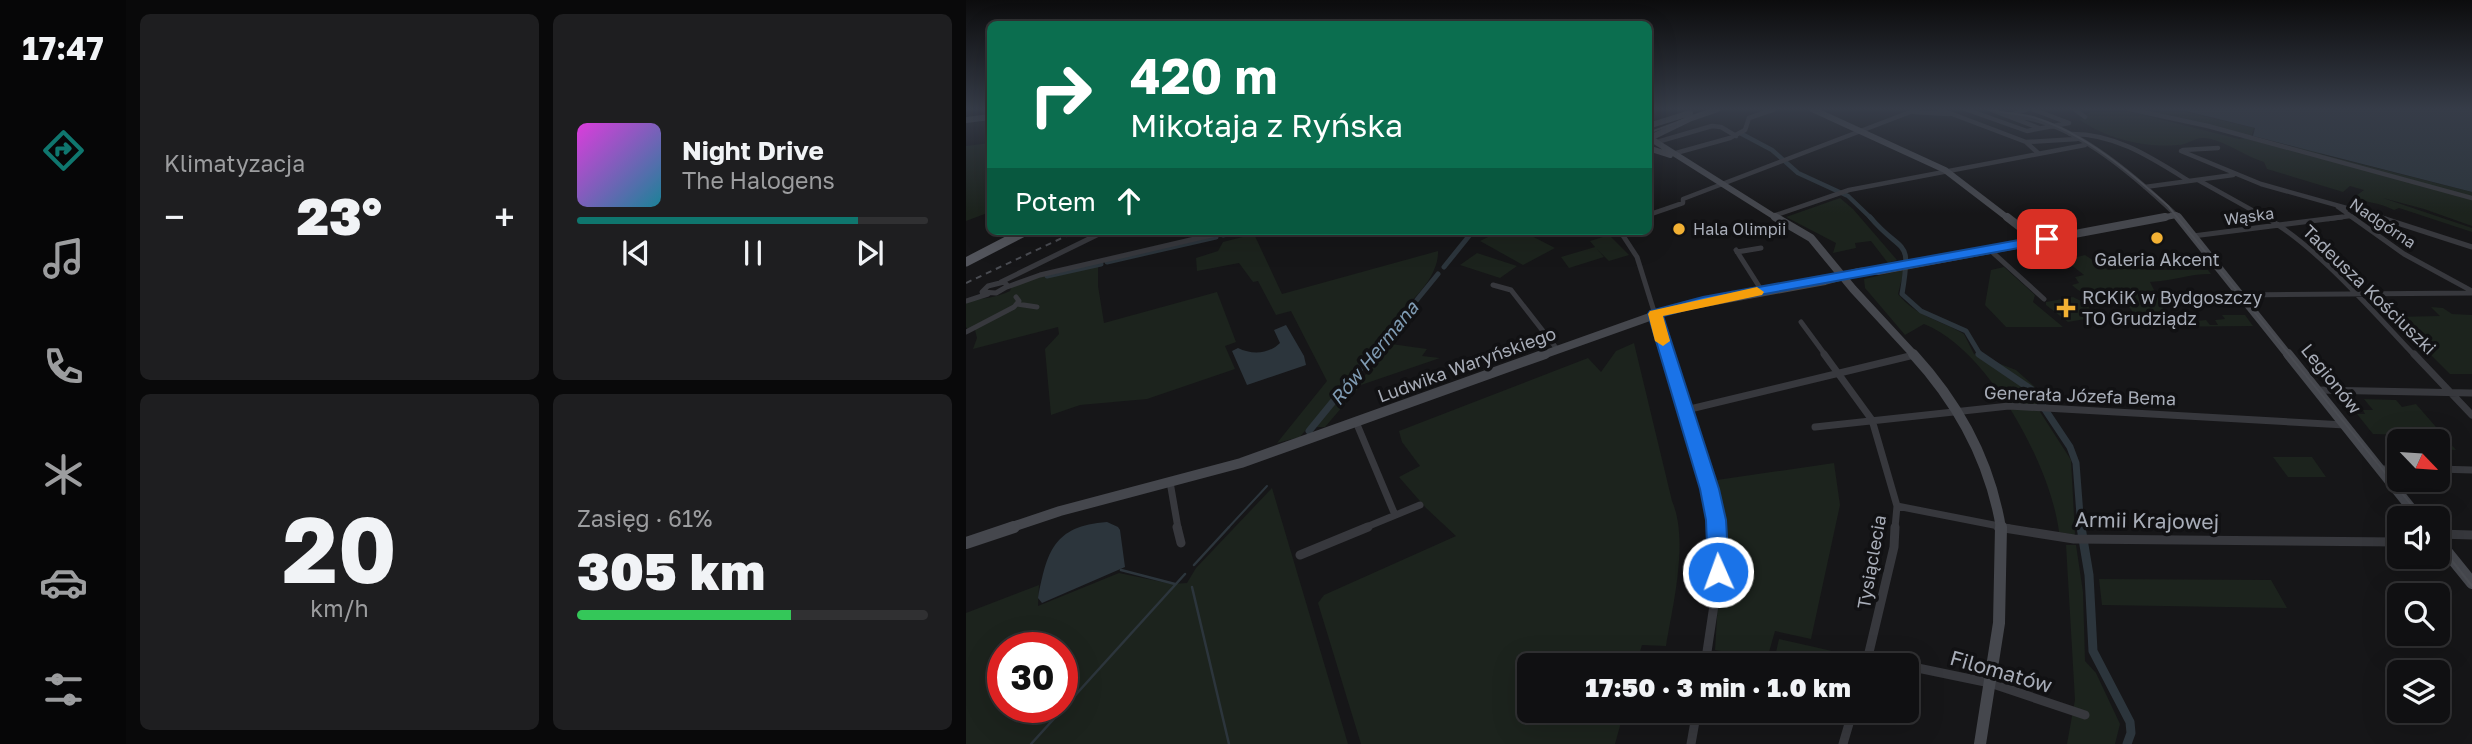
<!DOCTYPE html>
<html lang="pl">
<meta charset="utf-8">
<style>
body{margin:0;font-family:"Golos Text",sans-serif;background:#1e1e20;color:#f1f3f6;height:100vh;display:flex;flex-direction:column;font-size:26px;white-space:nowrap}
*{box-sizing:border-box;margin:0}
p{font-size:23px;color:#9c9d9f}
.icon{flex:none;width:38px;height:38px;fill:none;stroke:currentColor;stroke-width:2;stroke-linecap:round;stroke-linejoin:round}
.map{position:relative;flex:1;overflow:hidden}
.panel{display:flex;flex-direction:column;gap:14px;padding:14px;background:#09090a;width:840px}
.panel>*{flex:none}
.guide{position:absolute;left:21px;top:21px;width:665px;height:214px;border-radius:10px;box-shadow:0 7px 28px #0002,0 0 0 2px #303032;background:#0b6e4f;color:#fff;overflow:hidden}
.needle{width:46px;rotate:115deg}
.fabs{position:absolute;left:1421px;top:429px;display:grid;gap:14px}
.fabs a{display:grid;place-items:center;width:63px;height:63px;border-radius:10px;background:#101012;box-shadow:0 7px 28px #0002,0 0 0 2px #303032;font-size:35px}
.speed{position:absolute;left:21px;top:632px;display:flex;gap:14px;font-size:35px;font-weight:700;text-align:center}
.speed>*{display:grid;place-content:center;width:91px;height:91px;border-radius:50%;background:#101012;box-shadow:0 7px 28px #0002,0 0 0 2px #303032;line-height:1}
.speed .limit{border:10px solid #d22;background:#fff;color:#111}
.pin{position:absolute;display:grid;place-items:center;width:60px;height:60px;color:#fff;margin:-30px;border-radius:14px;box-shadow:0 4px 10px #0006}
.me{position:absolute;width:77px;margin:-38px;rotate:358deg;stroke-linejoin:round;filter:drop-shadow(0 0 5px #0008)}
.turn{display:flex;align-items:center;gap:24px;height:147px;padding:0 28px;font-size:32px}
.turn .icon{width:91px;height:91px;stroke-width:2.5}
.turn b{display:block;font-size:49px;line-height:60px}
.then{display:flex;align-items:center;height:66px;padding:0 28px;background:#0003;gap:14px;font-size:26px}
.big{font-size:52px;font-weight:800;line-height:1.1}
.panel .tile{flex:1;display:flex;flex-direction:column;justify-content:center;gap:10px;min-width:0;padding:0 24px;border-radius:10px;background:#1e1e20}
.panel .dial{align-items:center;gap:0}
.dial b{font-size:91px;line-height:1}
.song{display:flex;align-items:center;gap:21px}
.cover{width:84px;height:84px;border-radius:10px;background:linear-gradient(135deg,hsl(300 70% 55%),hsl(190 70% 35%))}
.played{height:7px;border-radius:4px;background:linear-gradient(90deg,#0f766e 80%,#303032 80%)}
.keys{display:flex;justify-content:space-around;direction:ltr}
.heat{display:flex;justify-content:space-between;align-items:center;font-size:38px;direction:ltr}
.charge{height:10px;border-radius:5px;background:linear-gradient(90deg,#34c759 61%,#303032 0)}
.panel .tiles{flex:1;display:grid;gap:14px;grid-template-columns:repeat(2,1fr)}
.trip{position:absolute;left:551px;top:653px;width:402px;height:70px;border-radius:10px;background:#101012;box-shadow:0 7px 28px #0002,0 0 0 2px #303032;font-weight:800;line-height:70px;text-align:center}
main{display:flex;flex:1;min-height:0}
.tab-bar{display:flex;flex-direction:column;width:126px;justify-content:space-around;align-items:center;background:#060607;color:#9c9d9f}
.tab-bar .icon{width:49px;height:49px}
.tab-bar .on{color:#0f766e}
.tab-bar b{font-size:32px;color:#f1f3f6}
.map>svg:first-child{display:block}
.green{fill:#1c231d;fill-rule:evenodd}
.water{fill:#2c353c}
.lines{fill:none;stroke-linecap:round;stroke-linejoin:round}
.stream-far1{stroke:#2c353c;stroke-width:2}
.stream{stroke:#2c353c;stroke-width:2.5}
.canal-far3{stroke:#2c353c;stroke-width:4.5}
.canal-far2{stroke:#2c353c;stroke-width:5}
.canal-far1{stroke:#2c353c;stroke-width:7}
.canal{stroke:#2c353c;stroke-width:9}
.street-far3{stroke:#37383d;stroke-width:4.5}
.street-far2{stroke:#37383d;stroke-width:5}
.street-far1{stroke:#37383d;stroke-width:7}
.street{stroke:#37383d;stroke-width:9}
.secondary-far3{stroke:#45474d;stroke-width:6}
.secondary-far2{stroke:#45474d;stroke-width:8}
.secondary-far1{stroke:#45474d;stroke-width:10}
.secondary{stroke:#45474d;stroke-width:12}
.primary{stroke:#53555c;stroke-width:9}
.tram-far1{stroke:#4a4c52;stroke-width:2}
.tram{stroke:#4a4c52;stroke-width:2.5}
.rail{stroke:#4a4c52;stroke-width:2;stroke-dasharray:6 5;stroke-linecap:butt}
.route{fill:#1a73e8;stroke:#114b97;stroke-width:2}
.slow{fill:#f59e0b}
.poi-dot{fill:#f2b134;stroke:#111113;stroke-width:2.5}
.labels{text-anchor:middle;stroke-width:7;stroke-linejoin:round;paint-order:stroke}
.far-street-label{font-size:16px;fill:#a8adb8;stroke:#111113}
.far-poi-label{font-size:16px;fill:#a8adb8;stroke:#111113;text-anchor:start}
.poi-label{font-size:18px;fill:#a8adb8;stroke:#111113}
.street-label{font-size:18px;fill:#a8adb8;stroke:#111113}
.water-label{font-size:19px;font-style:italic;fill:#7f9bb3;stroke:#111113}
.near-street-label{font-size:21px;fill:#a8adb8;stroke:#111113}
</style>
<main>
<nav class="tab-bar">
<b>17:47</b>
<svg class="icon on" aria-label="directions" viewBox="0 0 24 24"><path d="M12 3l9 9-9 9-9-9zM9 14v-3h6M13 9l2 2-2 2"/></svg>
<svg class="icon" aria-label="music" viewBox="0 0 24 24"><path d="M9 18V5l10-2v13"/><circle cx="6" cy="18" r="3"/><circle cx="16" cy="16" r="3"/></svg>
<svg class="icon" aria-label="phone" viewBox="0 0 24 24"><path d="M5 4h4l2 5-3 2q2 4 5 5l2-3 5 2v4C11 20 4 13 5 4z"/></svg>
<svg class="icon" aria-label="climate" viewBox="0 0 24 24"><path d="M12 3v18M4 7l16 10M4 17L20 7"/></svg>
<svg class="icon" aria-label="car" viewBox="0 0 24 24"><path d="M5 17H2v-5l4-1 3-4h7l3 4 3 1v5h-3M9 17h6M6 11h13"/><circle cx="7" cy="17" r="2"/><circle cx="17" cy="17" r="2"/></svg>
<svg class="icon" aria-label="filters" viewBox="0 0 24 24"><path d="M4 7h16M4 17h16"/><circle cx="9" cy="7" r="2"/><circle cx="15" cy="17" r="2"/></svg>
</nav>
<section class="panel">
<div class="tiles">
<div class="tile"><p>Klimatyzacja</p>
<div class="heat"><a>−</a><b class="big">23°</b><a>+</a></div>
</div>
<div class="tile">
<div class="song"><i class="cover"></i><div><b>Night Drive</b><p>The Halogens</p></div></div>
<div class="played"></div>
<div class="keys"><svg class="icon" aria-label="previous" viewBox="0 0 24 24"><path d="M18 5L8 12l10 7zM5 5v14"/></svg><svg class="icon" aria-label="pause" viewBox="0 0 24 24"><path d="M8 5v14M16 5v14"/></svg><svg class="icon" aria-label="next" viewBox="0 0 24 24"><path d="M6 5l10 7-10 7zM19 5v14"/></svg></div>
</div>
<div class="tile dial"><b>20</b><p>km/h</p></div>
<div class="tile"><p>Zasięg · 61%</p><b class="big">305 km</b><div class="charge"></div></div>
</div>
</section>
<div class="map">
<svg width="1506" height="744" viewBox="0 0 1506 744">
<rect width="100%" height="100%" fill="#161618"/>
<!-- green -->
<path class="green" d="M1118 109H1153L1273 139 1283 137 1166 109H1207L1288 128 1285 138 1351 151 1355 154 1506 192V226L1458 209 1417 198 1506 228V232L1433 208 1428 210C1412 202 1403 203 1387 198L1398 190 1384 186 1377 192 1301 169 1298 162C1278 156 1259 140 1238 138 1230 137 1221 145 1212 145 1180 148 1141 139 1114 120L1123 113Z
M24 143V212L0 221V146Z
M874 198 887 209 931 260 922 263 905 241 889 243 890 248 867 253 870 243 820 217Z
M534 231H556L589 248 557 265 514 241Z
M288 234 316 294 472 251C473 272 453 296 437 308V311L354 414 383 383 392 384 425 344 461 349 456 356 474 358 395 385 359 427H342L334 437 311 443 361 381 325 311 310 315 292 281 287 282 273 263 231 271 230 258 252 251 257 242Z
M643 235 663 255 643 261 631 249 638 257 603 268 595 257 629 247 624 241Z
M511 253 551 266 534 278 494 265Z
M1119 255 1142 270 1175 263 1180 270H1242L1245 274C1221 274 1208 281 1184 282L1200 314 1215 325 1232 324 1230 321 1240 320 1244 325H1252L1249 320 1259 319 1256 315H1279L1287 326 1178 327 1157 299C1141 298 1118 298 1106 285L1113 283 1109 277 1118 275 1099 260Z
M132 263V286L138 323 251 292 270 342 259 346 269 369 181 399 114 405 85 415 79 349 93 334 92 327 7 349 11 338 9 330H2L0 327V302C15 298 31 298 44 291L46 286 73 277Z
M1038 267 1069 295 1067 302 1097 327H1040L1019 305 1025 270Z
M938 270 932 294C950 317 975 320 998 334L1008 354 1050 370 1088 404H1069L1105 460 1109 535 1093 532C1085 466 1022 349 958 324L939 335 899 288 898 279Z
M1107 297 1119 303 1129 315 1125 318 1102 322 1080 305V302Z
M1465 307 1477 308 1486 314 1506 315V374H1484L1427 317 1474 316Z
M668 343 706 501C723 540 707 604 700 646L676 645 670 665H564V710L658 711 649 744H395L352 603 358 595 490 536 460 508 433 477 454 466 436 442 433 431 622 358 635 372 650 351Z
M1398 399 1430 400 1436 407 1450 404 1490 450 1472 449V441H1447L1442 435 1407 434 1391 414H1399L1397 410H1407Z
M1307 457H1346L1360 477H1322Z
M868 463 874 505 845 639 809 631 801 659 749 650 756 539 744 481Z
M306 488 382 744H0V613L73 585 72 606 153 573 206 584 221 583 230 568ZM37 648H96V707H37Z
M1100 545H1110L1117 592 1119 661 1130 673 1154 724 1149 744H1101L1109 700Z
M1133 579 1305 580 1321 608 1136 605Z
M813 639 888 656 887 665H807Z"/>
<!-- water -->
<path class="water" d="M1212 109H1506V192L1287 136 1289 128Z
M320 325 338 356 340 365 281 385 266 351 272 348C286 355 303 354 314 343L308 330Z
M141 522 152 527 154 530 159 567 76 603 72 598C81 552 87 526 141 522Z"/>
<g class="lines">
<!-- stream-far1 -->
<path class="stream-far1" d="M262 528 301 486"/>
<!-- stream -->
<path class="stream" d="M228 565 263 527
M155 570 209 584
M226 587 263 744
M65 744 219 574"/>
<!-- canal-far3 -->
<path class="canal-far3" d="M774 133 806 150 832 173 882 196 906 219"/>
<!-- canal-far2 -->
<path class="canal-far2" d="M904 217C937 256 946 235 936 294L955 311 1000 331 1015 356
M257 235 276 231
M141 262 250 237
M478 267 507 231
M81 276 135 264
M405 356 472 274"/>
<!-- canal-far1 -->
<path class="canal-far1" d="M1013 354 1066 390 1104 447 1110 463 1115 528
M343 431 406 354"/>
<!-- canal -->
<path class="canal" d="M1115 527 1123 575 1127 651 1164 722 1165 733 1161 744"/>
<!-- street-far3 -->
<path class="street-far3" d="M973 109 1060 142 1072 153
M999 109 1061 131 1103 123
M1023 109 1073 128
M1066 109 1103 123
M1108 109 1119 117
M1163 109 1242 126 1506 198
M948 112 983 114
M1047 114 1062 109
M1043 116C1101 116 1169 176 1210 215
M1104 134C1149 133 1186 158 1223 181
M691 142 746 126 755 127 770 136
M1060 142 1111 139
M1217 150 1252 148
M1215 151 1295 184 1420 219
M710 153 764 138 779 130 783 118 809 109
M1232 180 1302 219
M1179 187 1267 175
M1372 207 1389 219
M682 215 717 203V199L952 109
M807 216 883 190 1119 145
M1362 219 1384 216"/>
<!-- street-far2 -->
<path class="street-far2" d="M1299 217C1351 246 1408 313 1449 356
M1386 217 1438 254 1506 291
M1413 217 1506 247
M654 231 671 257 702 356
M1227 236 1376 217
M770 250 796 291
M1024 250 1078 299
M771 252 795 248
M35 282 139 231
M38 282 42 286 30 293 16 292 22 286Z
M527 285 545 290 591 349
M41 287 74 275 263 231
M1275 295 1506 293
M0 301 22 294
M51 304 71 307
M835 322 860 356
M0 332 48 307 53 301 50 297
M943 356 948 355"/>
<!-- street-far1 -->
<path class="street-far1" d="M702 354 737 465 750 528
M858 354 906 420 931 506 929 528
M1448 354 1506 415
M1351 390 1506 393
M720 410 948 355
M390 422 429 515
M849 427 1043 406 1379 425
M1414 469H1433
M1472 469 1506 470
M204 482 212 528
M931 506 1043 528
M398 528 454 505"/>
<!-- street -->
<path class="street" d="M211 527 215 543
M1032 527 1108 539 1433 542
M1472 534 1506 535
M334 555 402 527
M902 658 937 665
M739 665 753 572 750 527
M900 665 928 547 929 527
M942 666 1024 683 1119 715
M725 744 731 710
M877 744 887 710"/>
<!-- secondary-far3 -->
<path class="secondary-far3" d="M846 109 979 170 1043 219
M0 120 24 117
M682 126 724 113
M682 137 812 219
M682 139 723 119 752 109
M682 148 704 155
M1190 219 1210 215 1213 219"/>
<!-- secondary-far2 -->
<path class="secondary-far2" d="M809 217 845 238 887 289 949 356
M1041 217 1072 241
M1212 217 1323 356
M912 271 1199 217
M574 356 706 309 859 281 892 272 917 270"/>
<!-- secondary-far1 -->
<path class="secondary-far1" d="M947 354C992 403 1024 462 1035 528
M1322 354 1453 518
M43 528 94 511 275 463 579 354"/>
<!-- secondary -->
<path class="secondary" d="M1472 541 1506 583
M0 543 48 527
M1014 744 1033 623 1035 527"/>
<!-- primary -->
<path class="primary" d="M0 262 60 231"/>
<!-- tram-far1 -->
<path class="tram-far1" d="M1022 109C1038 114 1055 113 1070 118 1119 134 1164 172 1202 206L1456 518
M682 133 747 109"/>
<!-- tram -->
<path class="tram" d="M1472 543 1506 586"/>
<!-- rail -->
<path class="rail" d="M0 283 111 231"/>
</g>
<!-- sky -->
<linearGradient id="sky" x2="0" y2="1"><stop stop-color="#0c0c0d"/><stop offset="0.51" stop-color="#363c48"/><stop offset="1" stop-color="#363c48" stop-opacity="0"/></linearGradient>
<rect width="1506" height="213" fill="url(#sky)"/>
<!-- route -->
<path class="route" d="M1081 235 1086 236V242L738 305 697 316 753 489 760 520 763 572 760 578 752 580 745 578 742 572 740 520 734 489 682 314 684 311 737 297Z"/>
<!-- slow -->
<path class="slow" d="M791 287 798 292 796 295 697 316 704 341 697 346 689 341 682 314 684 311Z"/>
<!-- markers -->
<g class="poi-dot">
<circle cx="713" cy="229" r="7"/>
<circle cx="1191" cy="238" r="7"/>
<path d="M1096.5 297.5h7v7h7v7h-7v7h-7v-7h-7v-7h7z"/>
</g>
<g class="labels">
<!-- far-street labels -->
<g class="far-street-label">
<text transform="translate(1283 216) rotate(-8)" y="6">Wąska</text>
<text transform="translate(1417 223) rotate(34)" y="6">Nadgórna</text>
</g>
<!-- far-poi labels -->
<g class="far-poi-label">
<text x="727" y="235">Hala Olimpii</text>
</g>
<!-- poi labels -->
<g class="poi-label">
<text x="1191" y="266">Galeria Akcent</text>
<text x="1116" y="304" text-anchor="start">RCKiK w Bydgoszczy<tspan x="1116" dy="21">TO Grudziądz</tspan></text>
</g>
<!-- street labels -->
<g class="street-label">
<text transform="translate(1403 290) rotate(44)" y="6">Tadeusza Kościuszki</text>
<text transform="translate(501 365) rotate(-20)" y="6">Ludwika Waryńskiego</text>
<text transform="translate(1365 379) rotate(51)" y="6">Legionów</text>
<text transform="translate(1114 396) rotate(2)" y="6">Generała Józefa Bema</text>
<text transform="translate(906 562) rotate(-80)" y="6">Tysiąclecia</text>
</g>
<!-- water labels -->
<g class="water-label">
<text transform="translate(408 353) rotate(-51)" y="7">Rów Hermana</text>
</g>
<!-- near-street labels -->
<g class="near-street-label">
<text transform="translate(1181 521) rotate(1)" y="7">Armii Krajowej</text>
<text transform="translate(1035 672) rotate(16)" y="7">Filomatów</text>
</g>
</g>
</svg>
<div class="fabs">
<a><svg class="needle" viewBox="-14 -14 28 28"><path d="M0-13l5 13h-10z" fill="#e53935"/><path d="M0 13l5-13h-10z" fill="#9c9d9f"/></svg></a>
<a><svg class="icon" aria-label="sound" viewBox="0 0 24 24"><path d="M4 9h4l5-4v14l-5-4H4zM17 9q2 3 0 6"/></svg></a>
<a><svg class="icon" aria-label="search" viewBox="0 0 24 24"><circle cx="10" cy="10" r="6"/><path d="M15 15l6 6"/></svg></a>
<a><svg class="icon" aria-label="layers" viewBox="0 0 24 24"><path d="M12 4l9 5-9 5-9-5zM3 14l9 5 9-5"/></svg></a>
</div>
<div class="speed"><div class="limit">30</div></div>
<div class="pin" style="left:1081px;top:239px;background:#d93025"><svg class="icon" aria-label="arrive" viewBox="0 0 24 24"><path d="M6 21V4h12l-3 4 3 4H6"/></svg></div>
<svg class="me" style="left:752px;top:572px" viewBox="-20 -20 40 40"><circle r="17" fill="#1a73e8" stroke="#fff" stroke-width="3"/><path d="M0-11L8 9 0 5-8 9z" fill="#fff"/></svg>
<div class="trip">17:50 · 3 min · 1.0 km</div>
<div class="guide">
<div class="turn"><svg class="icon" aria-label="right" viewBox="0 0 24 24"><path d="M7 20v-9h11M14 6l5 5-5 5"/></svg><div><b>420 m</b>Mikołaja z Ryńska</div></div>
<div class="then">Potem<svg class="icon" aria-label="ahead" viewBox="0 0 24 24"><path d="M12 20V5M6 11l6-6 6 6"/></svg></div>
</div>
</div>
</main>
